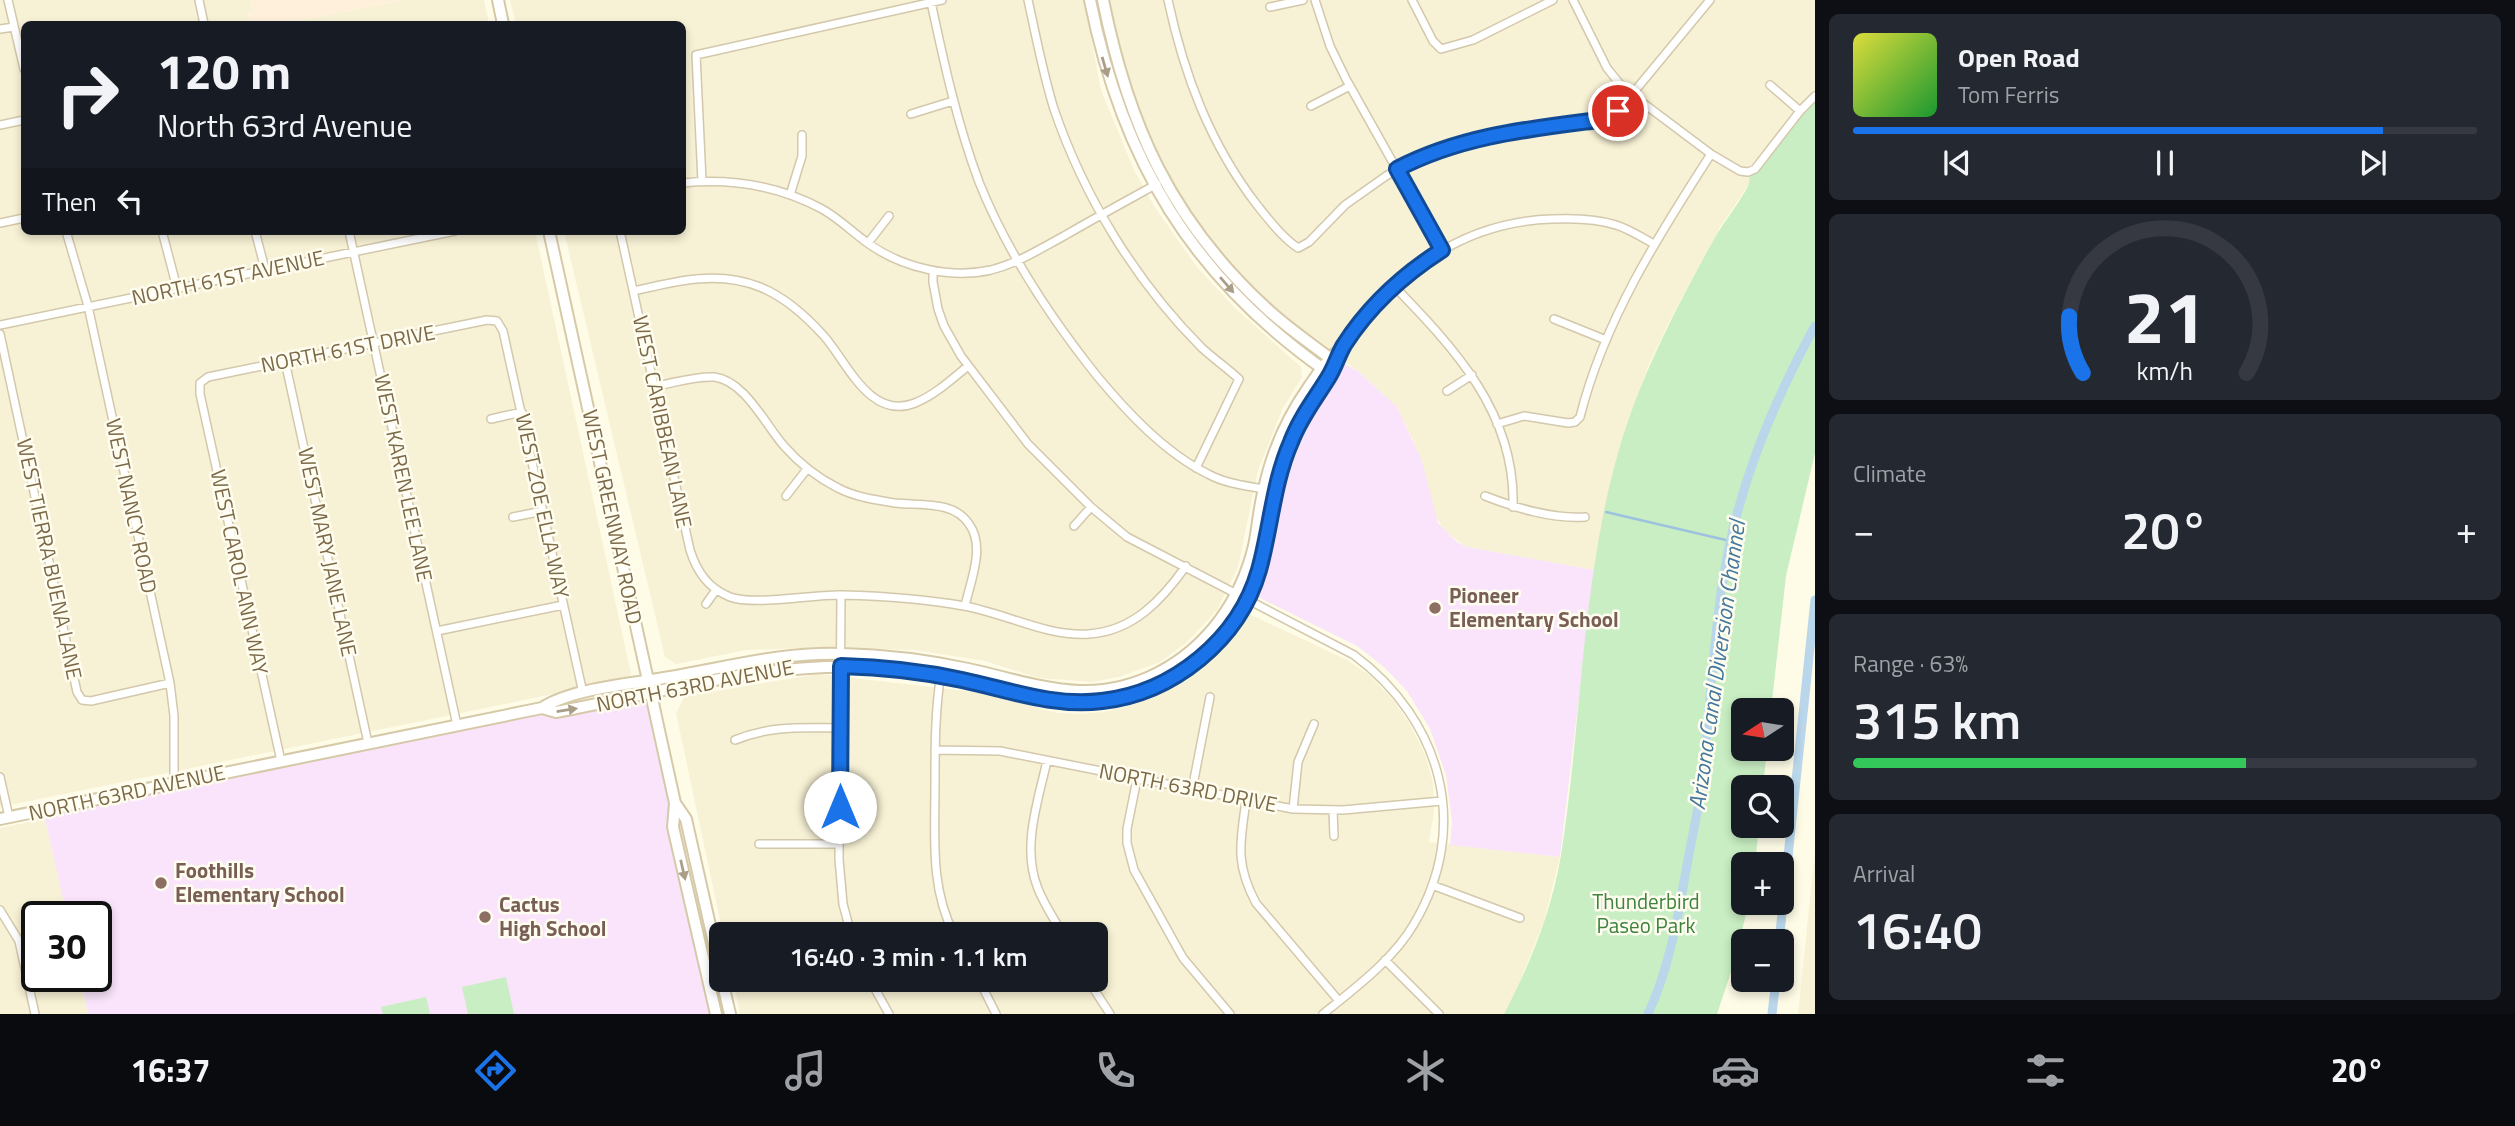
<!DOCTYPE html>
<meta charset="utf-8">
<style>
body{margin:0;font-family:"Titillium Web",sans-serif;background:#242831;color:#f1f3f6;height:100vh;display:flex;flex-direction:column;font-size:26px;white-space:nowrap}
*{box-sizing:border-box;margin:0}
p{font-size:23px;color:#9ea1a6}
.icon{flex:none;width:38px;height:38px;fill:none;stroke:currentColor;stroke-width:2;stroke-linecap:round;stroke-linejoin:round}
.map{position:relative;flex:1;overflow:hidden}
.panel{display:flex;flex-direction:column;gap:14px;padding:14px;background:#0d0f14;width:700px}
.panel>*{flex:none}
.guide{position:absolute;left:21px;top:21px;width:665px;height:214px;border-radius:10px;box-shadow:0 4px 10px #0003;background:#171b24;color:#f1f3f6;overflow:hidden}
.needle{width:46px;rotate:258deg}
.buttons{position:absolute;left:1731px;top:698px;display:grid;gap:14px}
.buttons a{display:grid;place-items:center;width:63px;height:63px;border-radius:10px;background:#171b24;box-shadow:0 4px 10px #0003;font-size:35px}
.speed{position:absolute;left:21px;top:901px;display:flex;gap:14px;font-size:35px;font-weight:700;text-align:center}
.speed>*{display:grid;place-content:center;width:91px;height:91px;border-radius:50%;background:#171b24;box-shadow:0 4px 10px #0003;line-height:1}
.speed .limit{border:4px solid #111;border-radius:10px;background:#fff;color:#111}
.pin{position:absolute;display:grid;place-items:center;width:60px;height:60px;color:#fff;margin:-30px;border:4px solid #fff;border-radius:50%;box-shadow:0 2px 7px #0007}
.me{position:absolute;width:77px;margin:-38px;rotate:0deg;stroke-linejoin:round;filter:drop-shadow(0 0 5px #0008)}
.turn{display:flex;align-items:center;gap:24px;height:147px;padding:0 21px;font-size:32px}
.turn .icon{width:91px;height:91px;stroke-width:2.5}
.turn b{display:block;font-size:49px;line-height:60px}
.then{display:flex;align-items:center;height:66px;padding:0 21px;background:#0003;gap:14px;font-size:26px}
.big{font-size:52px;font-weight:600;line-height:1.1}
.panel .tile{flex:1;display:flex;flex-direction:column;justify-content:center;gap:10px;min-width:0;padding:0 24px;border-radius:10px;background:#242831}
.panel .dial{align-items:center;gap:0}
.dial svg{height:182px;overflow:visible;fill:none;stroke:#363941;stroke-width:7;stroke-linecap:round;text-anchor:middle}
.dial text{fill:#f1f3f6;stroke:none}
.song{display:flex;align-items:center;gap:21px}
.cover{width:84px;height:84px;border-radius:10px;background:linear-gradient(135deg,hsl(60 70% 55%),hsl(130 70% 35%))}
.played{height:7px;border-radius:4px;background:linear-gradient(90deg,#1a73e8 85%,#363941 85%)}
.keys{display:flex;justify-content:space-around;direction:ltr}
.heat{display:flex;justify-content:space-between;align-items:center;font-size:38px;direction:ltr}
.charge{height:10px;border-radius:5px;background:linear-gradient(90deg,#34c759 63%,#363941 0)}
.trip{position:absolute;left:709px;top:922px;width:399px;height:70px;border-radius:10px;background:#171b24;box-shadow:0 4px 10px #0003;font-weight:600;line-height:70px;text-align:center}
.dock{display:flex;height:112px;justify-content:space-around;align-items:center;background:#090b0e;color:#9ea1a6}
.dock .icon{width:49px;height:49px}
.dock .active{color:#1a73e8}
.dock b{font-size:32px;color:#f1f3f6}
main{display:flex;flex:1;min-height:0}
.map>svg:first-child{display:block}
.residential{fill:#f7f1d5}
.commercial{fill:#fff0db}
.education{fill:#f9e4fb}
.green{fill:#c9eec3}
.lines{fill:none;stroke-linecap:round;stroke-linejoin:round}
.stream{stroke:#9ec2de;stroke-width:2.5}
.canal{stroke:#b9d6eb;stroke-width:9}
.street-casing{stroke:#d3c8ab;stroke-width:10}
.secondary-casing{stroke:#d6c9a8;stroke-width:14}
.street{stroke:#fff;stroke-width:7}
.secondary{stroke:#fff;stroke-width:10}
.oneway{fill:#aa9e88}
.route-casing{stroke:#114b97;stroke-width:18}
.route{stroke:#1a73e8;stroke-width:12}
.education-dot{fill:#8d6e63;stroke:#fffdf0;stroke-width:2.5}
.labels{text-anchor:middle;stroke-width:5;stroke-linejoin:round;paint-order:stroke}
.street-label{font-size:21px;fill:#7c6948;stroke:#fffdf0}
.education-label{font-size:21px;font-weight:bold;fill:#785e54;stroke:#fffdf0;text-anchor:start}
.park-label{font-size:21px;fill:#3f833e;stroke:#fffdf0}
.water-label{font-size:23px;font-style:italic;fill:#4478a0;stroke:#fffdf0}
</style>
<main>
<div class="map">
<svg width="1815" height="1014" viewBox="0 0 1815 1014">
<rect width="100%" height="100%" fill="#fefce7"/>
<!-- residential -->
<path class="residential" d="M0 0H251L253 11 247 12 251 24H24V231H535L631 674 627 679 0 807Z
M404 0H484L489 24H283Z
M510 0H1084L1101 90 1134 170 1154 206 1197 267 1235 308 1301 367 1302 377 1283 408 1258 470 1238 567 1217 610 1186 643 1160 662 1119 677 1092 682 1039 678 985 661 915 650 829 647 746 650 676 664 665 657 564 231H682V24H516Z
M1108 0H1815V96L1749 184 1721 226 1671 318 1649 364 1618 453 1594 570 1466 547 1444 530 1434 513 1427 480 1413 440 1397 407 1358 371 1279 313 1256 292 1221 254 1176 190 1139 117 1125 75Z
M1249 614 1347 660 1370 676 1393 700 1411 726 1426 757 1433 783 1434 812 1429 842 1560 857 1544 921 1517 989 1504 1014H740L733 980H1096V934H723L676 713 685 696 819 674 982 693 1057 713 1080 714 1103 712 1133 705 1186 681 1221 649Z
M45 819 67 917H37V976L80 977 88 1014H0V828Z
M1815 852V1014H1798Z"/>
<!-- commercial -->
<path class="commercial" d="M251 0H404L283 24H251L247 12 253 11Z"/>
<!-- education -->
<path class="education" d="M1342 362 1358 371 1397 407 1422 461 1438 523 1457 542 1467 547 1594 570 1560 857 1450 845 1452 822 1446 775 1430 729 1407 691 1384 667 1357 646 1260 598 1256 593 1282 484 1287 480 1300 443Z
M649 687 722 1014H88L80 977 96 976V917H67L43 810Z"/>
<!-- green -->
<path class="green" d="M1815 96V453L1786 576 1771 710H1743V749H1767L1763 787 1743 788V826H1759L1755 864H1743V903H1749L1732 969 1717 1014H1504C1530 965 1552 910 1561 855 1582 722 1581 584 1618 453 1640 377 1675 310 1713 241 1719 229 1748 191 1749 183 1750 179 1749 176 1748 172Z
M506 977 514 1014H468L462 987Z
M426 997 430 1014H383L381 1007Z"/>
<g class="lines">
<!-- stream -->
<path class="stream" d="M1606 512 1730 541"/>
<!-- canal -->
<path class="canal" d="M1779 942 1815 600
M1648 1014C1668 971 1677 923 1685 876 1690 847 1697 817 1701 788 1709 723 1712 658 1721 593 1734 497 1769 410 1815 326
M1772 1014 1776 980"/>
<defs>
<path id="street" d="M8 0 24 69
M199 0 204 24
M1028 0C1036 36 1043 74 1054 109 1084 197 1136 282 1202 348 1214 359 1227 368 1239 379L1196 468
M1168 0C1184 75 1210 144 1257 205 1269 220 1282 237 1298 248L1309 242 1345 205 1386 176 1424 155 1492 134 1607 118 1624 104 1710 0
M1315 0 1330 46 1346 79 1442 250
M1412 0 1433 41 1441 49 1473 40 1553 0
M1573 0 1607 68 1623 88 1711 154 1740 171 1748 172 1755 169 1800 111 1815 96
M931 2C944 63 957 123 979 182 1007 252 1050 317 1097 376 1127 412 1165 453 1208 474 1228 485 1252 486 1274 491
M1270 7 1303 0
M0 29 14 27
M1770 85 1800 111
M1311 106 1350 86
M911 114 953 101
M0 125 24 120
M702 181 696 55 942 0
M682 183C731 178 779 186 822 209 840 219 853 233 869 244 903 268 951 279 991 270 1018 263 1040 249 1064 236 1095 218 1126 201 1157 184
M790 195 802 156V135
M0 223 24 218
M66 231 88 306 170 683 174 716V784
M162 231 177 288
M255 231 265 269
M349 231 457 725
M620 231 690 550C697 572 708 588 730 597 754 606 813 594 842 595 882 596 925 599 964 606 1005 613 1047 637 1089 634 1133 631 1162 600 1186 566
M868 243 889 216
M933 271V282L938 309 944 326 961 356 1028 444 1091 507 1127 537 1354 655C1441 720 1472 826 1414 924 1393 960 1355 988 1323 1014
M1394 286C1454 348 1516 413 1513 507
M634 291C676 281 718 270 760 287 785 297 806 316 824 336 847 362 870 421 915 403 935 395 952 379 968 366
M1554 319 1606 340
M0 325 455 231
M0 334 77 692 82 700 91 701 170 683
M1342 348C1393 275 1459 222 1552 219 1573 218 1595 218 1616 225 1629 229 1641 237 1654 244
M285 361 368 743
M656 386C674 383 695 376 714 377 744 380 765 424 784 446 799 463 818 478 838 488 855 497 876 500 895 503 920 506 953 500 969 524 986 547 970 582 965 606
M1447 391 1472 375
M491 419 522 412
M1497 424 1524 416 1568 423 1575 422 1580 417C1604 321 1658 236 1711 154
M786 496 807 469
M1485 496C1516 508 1551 519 1585 517
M513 517 543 511
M1074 526 1091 507
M841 595 839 859 843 904 851 934
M706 604 716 590
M437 631 563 605
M941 673C935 710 935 748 935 786 935 837 930 888 954 934
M735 740C772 725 802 728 840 728
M935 750 1000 751 1293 809 1343 810 1442 801
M281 761 200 394V383L208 377 487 320 497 321 503 331 583 693
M1047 761C1038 801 1022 846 1037 886 1043 903 1054 919 1063 934
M0 777 9 817
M1137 779 1127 829V843L1134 870 1183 958 1230 1014
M1192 790 1210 697
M1246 801C1240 843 1235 864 1256 903L1339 1001
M1293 809 1298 762 1314 724
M1333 810 1334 836
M759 844H839
M1432 885 1520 918
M0 910 19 941 35 1014
M1385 960 1439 1014
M870 980 889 1014
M979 980 996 1014
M1088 980 1110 1014"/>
<path id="secondary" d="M498 0 503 24
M1090 0C1122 160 1192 277 1326 371
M1103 0C1128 124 1170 219 1265 307 1286 327 1309 342 1332 360
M549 231 675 803 673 827 716 1014
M542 708 556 712C659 693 758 663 864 667 904 668 944 675 984 685 1013 692 1042 702 1072 703 1154 705 1233 653 1258 573 1270 536 1271 497 1284 460 1290 442 1298 424 1308 407 1320 387 1335 371 1342 348
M675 803 686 819 721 974
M0 819 542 708C570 689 630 684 664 678 726 668 778 652 842 654 885 655 927 660 968 669 1037 684 1090 708 1158 673 1208 647 1241 600 1254 546 1258 527 1259 507 1264 489 1272 452 1287 418 1308 388 1319 372 1327 359 1342 348
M722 980 730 1014"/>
</defs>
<!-- street casing -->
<use href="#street" class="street-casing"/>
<!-- secondary casing -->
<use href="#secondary" class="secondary-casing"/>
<!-- street -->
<use href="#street" class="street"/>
<!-- secondary -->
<use href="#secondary" class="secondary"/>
</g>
<!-- one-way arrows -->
<defs><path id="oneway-solid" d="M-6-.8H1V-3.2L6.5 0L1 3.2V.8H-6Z" transform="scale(1.75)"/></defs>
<g class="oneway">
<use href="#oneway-solid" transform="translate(1105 67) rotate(74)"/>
<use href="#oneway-solid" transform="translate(1227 285) rotate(49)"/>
<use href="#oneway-solid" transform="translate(567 710) rotate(-9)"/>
<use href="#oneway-solid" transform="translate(683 870) rotate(77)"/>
</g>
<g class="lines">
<defs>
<path id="route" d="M840 807 841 666C882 667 921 671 962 680 1009 690 1053 707 1102 701 1173 693 1239 640 1259 570 1271 527 1273 483 1291 442 1300 418 1315 399 1328 378 1335 367 1338 355 1344 345 1369 306 1403 275 1442 250L1397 169C1460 136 1528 129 1598 120L1607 118 1618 111"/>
</defs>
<!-- route casing -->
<use href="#route" class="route-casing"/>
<!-- route -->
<use href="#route" class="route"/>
</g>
<!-- markers -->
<g class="education-dot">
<circle cx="1435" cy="608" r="7"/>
<circle cx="161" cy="883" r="7"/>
<circle cx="485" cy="917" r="7"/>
</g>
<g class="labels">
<!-- street labels -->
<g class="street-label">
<text transform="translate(228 278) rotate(-12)" y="7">NORTH 61ST AVENUE</text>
<text transform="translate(348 349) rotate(-11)" y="7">NORTH 61ST DRIVE</text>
<text transform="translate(662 422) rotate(78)" y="7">WEST CARIBBEAN LANE</text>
<text transform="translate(403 478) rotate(78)" y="7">WEST KAREN LEE LANE</text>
<text transform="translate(131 506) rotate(78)" y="7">WEST NANCY ROAD</text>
<text transform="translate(542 506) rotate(78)" y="7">WEST ZOE ELLA WAY</text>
<text transform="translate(612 517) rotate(78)" y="7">WEST GREENWAY ROAD</text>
<text transform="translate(327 552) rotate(78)" y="7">WEST MARY JANE LANE</text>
<text transform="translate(49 559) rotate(78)" y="7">WEST TIERRA BUENA LANE</text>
<text transform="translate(239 572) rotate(78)" y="7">WEST CAROL ANN WAY</text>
<text transform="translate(695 686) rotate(-11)" y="7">NORTH 63RD AVENUE</text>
<text transform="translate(1188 788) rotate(11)" y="7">NORTH 63RD DRIVE</text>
<text transform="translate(127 793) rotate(-12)" y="7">NORTH 63RD AVENUE</text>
</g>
<!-- education labels -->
<g class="education-label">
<text x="1449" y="603">Pioneer<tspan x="1449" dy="24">Elementary School</tspan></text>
<text x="175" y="878">Foothills<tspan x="175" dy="24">Elementary School</tspan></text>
<text x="499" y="912">Cactus<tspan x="499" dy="24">High School</tspan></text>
</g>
<!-- park labels -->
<g class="park-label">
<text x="1646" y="909">Thunderbird<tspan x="1646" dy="24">Paseo Park</tspan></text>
</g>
<!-- water labels -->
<g class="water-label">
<text transform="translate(1717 665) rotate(-82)" y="8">Arizona Canal Diversion Channel</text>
</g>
</g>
</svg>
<div class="buttons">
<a><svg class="needle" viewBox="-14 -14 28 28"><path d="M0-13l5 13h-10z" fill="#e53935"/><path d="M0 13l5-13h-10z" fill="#9ea1a6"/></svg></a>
<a><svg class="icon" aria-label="search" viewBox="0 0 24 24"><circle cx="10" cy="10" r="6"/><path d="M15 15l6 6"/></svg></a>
<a>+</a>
<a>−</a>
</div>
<div class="speed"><div class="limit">30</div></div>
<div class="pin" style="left:1618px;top:111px;background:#d93025"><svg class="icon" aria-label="arrive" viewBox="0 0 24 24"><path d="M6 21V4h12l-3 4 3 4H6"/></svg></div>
<svg class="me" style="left:840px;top:807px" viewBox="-20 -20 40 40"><circle r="19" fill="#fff"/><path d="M0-13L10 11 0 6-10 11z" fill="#1a73e8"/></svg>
<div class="trip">16:40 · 3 min · 1.1 km</div>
<div class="guide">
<div class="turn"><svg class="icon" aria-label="right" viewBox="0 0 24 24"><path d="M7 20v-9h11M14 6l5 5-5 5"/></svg><div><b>120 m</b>North 63rd Avenue</div></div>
<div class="then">Then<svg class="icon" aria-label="left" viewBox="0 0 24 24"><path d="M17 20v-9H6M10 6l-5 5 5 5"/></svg></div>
</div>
</div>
<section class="panel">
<div class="tile">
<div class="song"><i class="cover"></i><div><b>Open Road</b><p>Tom Ferris</p></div></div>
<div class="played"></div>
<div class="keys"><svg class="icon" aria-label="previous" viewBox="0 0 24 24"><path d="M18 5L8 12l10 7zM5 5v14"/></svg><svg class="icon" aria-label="pause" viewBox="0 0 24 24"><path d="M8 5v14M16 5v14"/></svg><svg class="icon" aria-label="next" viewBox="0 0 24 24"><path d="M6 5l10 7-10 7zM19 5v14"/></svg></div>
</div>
<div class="tile dial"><svg viewBox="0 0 100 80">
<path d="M14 69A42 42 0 1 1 86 69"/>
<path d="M14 69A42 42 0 0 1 8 44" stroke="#1a73e8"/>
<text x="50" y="56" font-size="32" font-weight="700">21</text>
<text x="50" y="72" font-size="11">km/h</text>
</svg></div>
<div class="tile"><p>Climate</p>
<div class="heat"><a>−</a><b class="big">20°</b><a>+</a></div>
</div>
<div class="tile"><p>Range · 63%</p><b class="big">315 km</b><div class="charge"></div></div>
<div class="tile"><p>Arrival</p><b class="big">16:40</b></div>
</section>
</main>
<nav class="dock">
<b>16:37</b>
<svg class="icon active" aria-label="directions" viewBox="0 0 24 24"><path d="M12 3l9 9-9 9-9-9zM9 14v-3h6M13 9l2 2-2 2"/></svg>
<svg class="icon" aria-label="music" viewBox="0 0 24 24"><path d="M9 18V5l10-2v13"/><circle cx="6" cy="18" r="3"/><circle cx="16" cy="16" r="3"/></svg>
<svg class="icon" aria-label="phone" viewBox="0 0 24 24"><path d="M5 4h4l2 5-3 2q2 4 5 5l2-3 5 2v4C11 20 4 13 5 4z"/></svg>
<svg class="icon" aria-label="climate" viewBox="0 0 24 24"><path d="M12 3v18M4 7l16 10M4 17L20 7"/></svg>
<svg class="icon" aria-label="car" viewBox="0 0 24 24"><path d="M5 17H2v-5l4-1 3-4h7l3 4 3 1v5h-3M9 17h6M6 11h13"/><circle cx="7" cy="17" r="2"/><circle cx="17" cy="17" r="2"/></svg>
<svg class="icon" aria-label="filters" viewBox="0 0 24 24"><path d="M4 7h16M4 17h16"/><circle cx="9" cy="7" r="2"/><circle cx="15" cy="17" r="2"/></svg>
<b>20°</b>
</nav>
